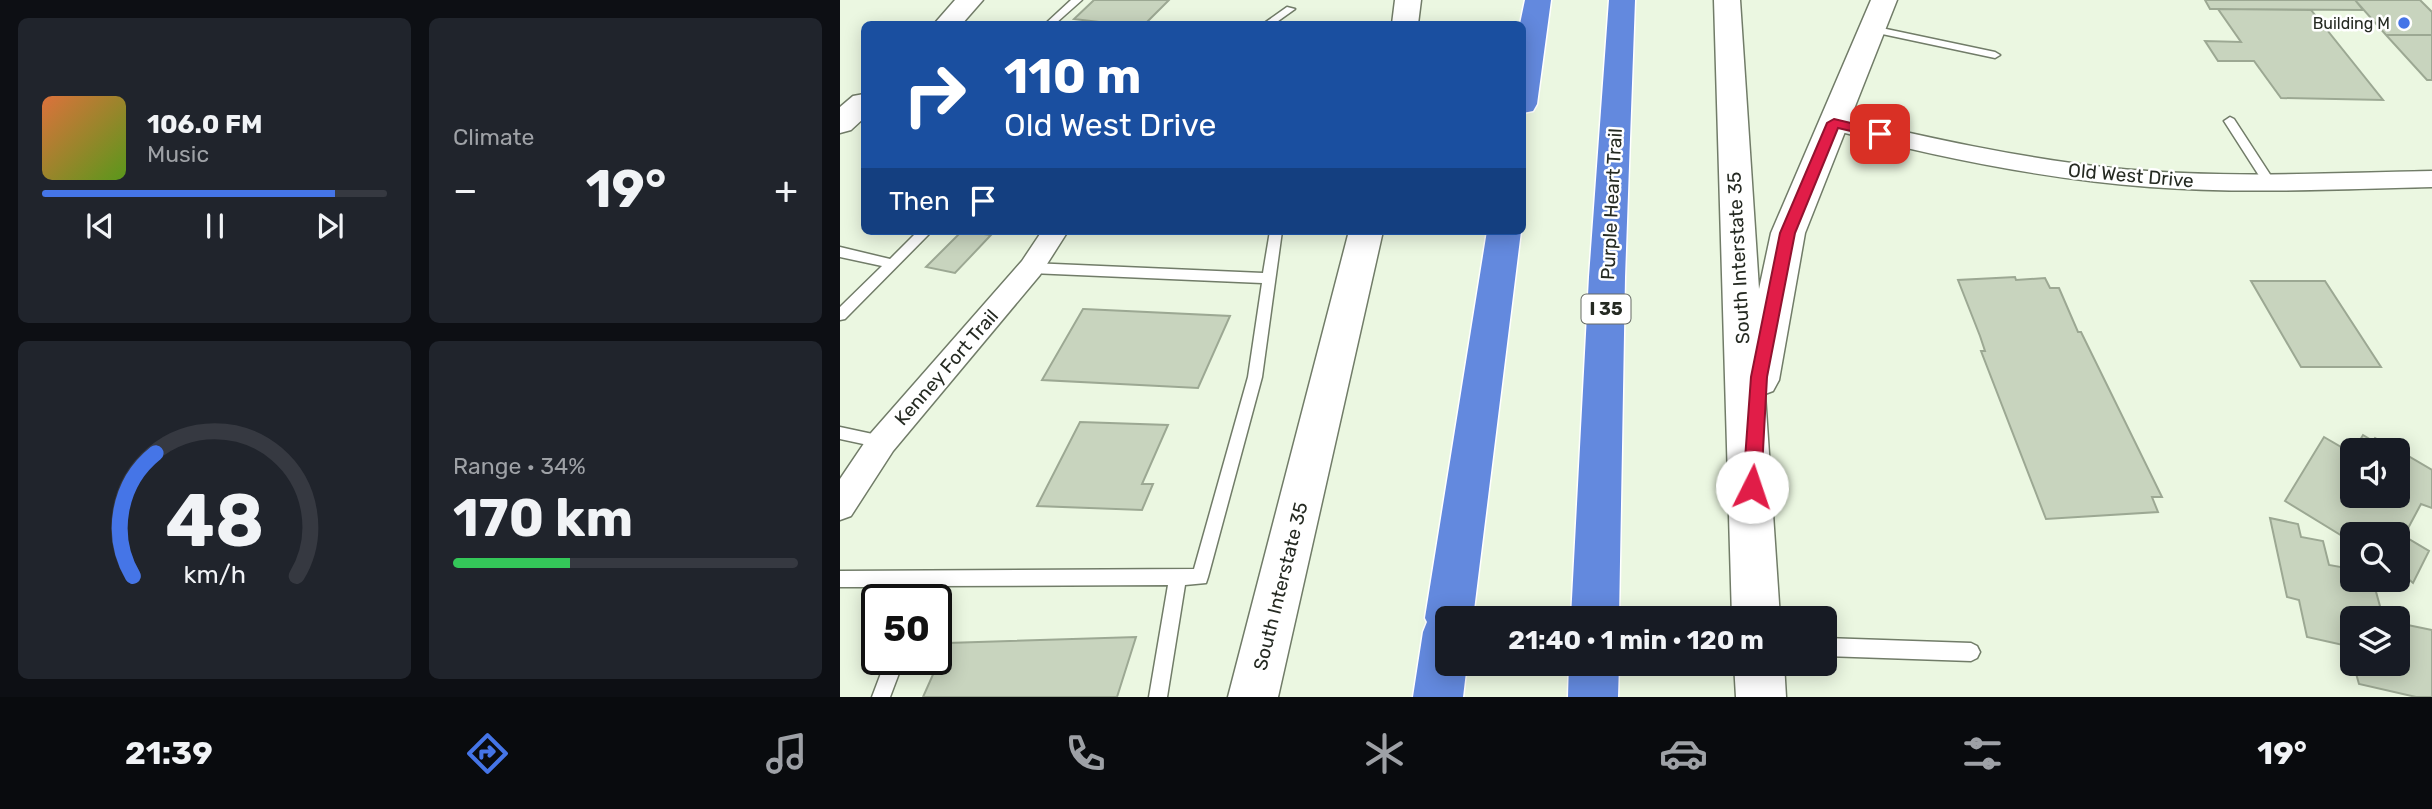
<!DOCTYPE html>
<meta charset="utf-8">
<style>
body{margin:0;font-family:Rubik,sans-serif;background:#20242c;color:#f1f3f6;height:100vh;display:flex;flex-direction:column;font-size:26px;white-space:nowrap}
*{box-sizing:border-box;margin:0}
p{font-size:23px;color:#9ea1a6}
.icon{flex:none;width:38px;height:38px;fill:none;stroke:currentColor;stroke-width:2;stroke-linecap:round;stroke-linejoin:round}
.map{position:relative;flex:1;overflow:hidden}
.panel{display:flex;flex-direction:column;gap:18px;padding:18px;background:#0d0f14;width:840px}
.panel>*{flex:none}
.hud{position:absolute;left:21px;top:21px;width:665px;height:214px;border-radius:10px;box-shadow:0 4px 18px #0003;background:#1a4fa0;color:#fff;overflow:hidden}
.fabs{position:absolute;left:1500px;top:438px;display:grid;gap:14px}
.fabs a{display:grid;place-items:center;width:70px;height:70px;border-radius:10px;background:#171b24;box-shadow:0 4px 18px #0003;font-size:35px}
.speed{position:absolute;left:21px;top:584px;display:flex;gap:14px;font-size:35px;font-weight:700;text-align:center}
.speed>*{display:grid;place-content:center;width:91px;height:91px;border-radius:50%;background:#171b24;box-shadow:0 4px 18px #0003;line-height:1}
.speed .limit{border:4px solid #111;border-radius:10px;background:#fff;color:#111}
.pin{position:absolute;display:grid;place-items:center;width:60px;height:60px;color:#fff;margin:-30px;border-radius:14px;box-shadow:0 4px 10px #0006}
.me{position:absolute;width:77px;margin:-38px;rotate:4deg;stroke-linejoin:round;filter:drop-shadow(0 0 5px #0008)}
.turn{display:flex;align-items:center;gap:24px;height:147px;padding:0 28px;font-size:32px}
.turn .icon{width:91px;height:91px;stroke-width:2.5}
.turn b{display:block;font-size:49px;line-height:60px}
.then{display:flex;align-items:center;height:66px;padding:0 28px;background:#0003;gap:14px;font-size:26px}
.big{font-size:52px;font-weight:700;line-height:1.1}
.panel .widget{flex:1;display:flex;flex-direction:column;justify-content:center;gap:10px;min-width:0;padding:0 24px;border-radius:10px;background:#20242c}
.panel .dial{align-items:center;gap:0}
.dial svg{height:182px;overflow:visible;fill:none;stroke:#363941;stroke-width:7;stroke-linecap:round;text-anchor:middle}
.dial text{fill:#f1f3f6;stroke:none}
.song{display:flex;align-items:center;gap:21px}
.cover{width:84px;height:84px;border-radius:10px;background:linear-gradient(135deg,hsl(20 70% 55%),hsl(90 70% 35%))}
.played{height:7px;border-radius:4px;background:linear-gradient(90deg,#4575e7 85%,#363941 85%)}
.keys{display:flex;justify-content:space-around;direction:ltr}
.heat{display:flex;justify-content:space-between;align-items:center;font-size:38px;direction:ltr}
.charge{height:10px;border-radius:5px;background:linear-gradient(90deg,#34c759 34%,#363941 0)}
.panel .tiles{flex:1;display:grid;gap:18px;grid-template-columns:repeat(2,1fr)}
.trip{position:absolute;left:595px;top:606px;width:402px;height:70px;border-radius:10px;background:#171b24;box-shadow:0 4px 18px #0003;font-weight:700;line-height:70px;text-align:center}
.tab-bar{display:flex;height:112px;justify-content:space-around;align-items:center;background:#090b0e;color:#9ea1a6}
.tab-bar .icon{width:49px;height:49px}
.tab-bar .selected{color:#4575e7}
.tab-bar b{font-size:32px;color:#f1f3f6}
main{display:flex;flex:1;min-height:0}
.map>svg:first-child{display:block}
.building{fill:#c8d4be;stroke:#9ca893;stroke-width:2}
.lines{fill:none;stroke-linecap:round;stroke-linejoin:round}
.service-casing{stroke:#717c68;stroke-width:3}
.minor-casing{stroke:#717c68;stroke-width:3}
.secondary-casing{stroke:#717c68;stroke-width:3}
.motorway-casing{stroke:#fff;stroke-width:3}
.service{fill:#fff;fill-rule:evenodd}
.minor{fill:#fff;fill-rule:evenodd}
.secondary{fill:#fff;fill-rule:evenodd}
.motorway{fill:#6389de;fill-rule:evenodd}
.route{fill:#e11d48;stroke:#92132f;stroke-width:2}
.poi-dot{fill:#4575e7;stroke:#fff;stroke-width:2.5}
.labels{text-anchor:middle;stroke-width:5;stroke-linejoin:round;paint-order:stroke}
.far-poi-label{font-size:16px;fill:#252a22;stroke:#fff;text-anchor:end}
.shield{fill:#fff;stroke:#666a64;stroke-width:2}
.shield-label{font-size:18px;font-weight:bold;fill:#252a22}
.street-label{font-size:19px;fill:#252a22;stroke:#fff}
</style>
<main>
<section class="panel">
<div class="tiles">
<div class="widget">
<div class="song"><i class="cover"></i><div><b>106.0 FM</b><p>Music</p></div></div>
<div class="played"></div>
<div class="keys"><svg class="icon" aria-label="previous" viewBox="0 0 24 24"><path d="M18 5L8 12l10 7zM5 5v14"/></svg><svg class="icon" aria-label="pause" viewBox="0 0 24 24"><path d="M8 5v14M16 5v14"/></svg><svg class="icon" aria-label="next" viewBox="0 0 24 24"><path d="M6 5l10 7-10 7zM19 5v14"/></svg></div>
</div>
<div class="widget"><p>Climate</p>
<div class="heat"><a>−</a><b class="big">19°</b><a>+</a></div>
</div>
<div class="widget dial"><svg viewBox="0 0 100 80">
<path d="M14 69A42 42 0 1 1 86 69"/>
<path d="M14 69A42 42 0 0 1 24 15" stroke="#4575e7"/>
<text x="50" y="56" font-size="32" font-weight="700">48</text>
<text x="50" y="72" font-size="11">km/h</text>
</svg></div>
<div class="widget"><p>Range · 34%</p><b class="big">170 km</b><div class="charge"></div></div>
</div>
</section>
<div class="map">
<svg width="1592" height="697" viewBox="0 0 1592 697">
<rect width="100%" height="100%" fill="#ebf7e1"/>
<!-- building -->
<path class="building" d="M254 0H329L305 24H276L234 19Z
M1365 0H1515L1523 10 1378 9H1370Z
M1515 0H1580L1592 12V35H1546Z
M1378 9 1471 10 1543 100 1441 98 1414 61H1378L1365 41 1401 42Z
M1546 35H1592V80H1587Z
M122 231 151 235 115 273 86 267Z
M1175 277 1176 280 1205 278 1210 288H1219L1238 332H1241L1322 497H1312L1318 512 1206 519 1141 351H1145L1140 336 1118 280Z
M1411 281H1485L1541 367H1461Z
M243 309H244L390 316 358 388 202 380Z
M240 422 328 425 302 484H313L302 510 197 506Z
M1523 435 1533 441 1535 438 1557 450H1512V495H1558V450L1592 470V508L1581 504 1566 532 1561 529 1559 533 1589 551 1573 583 1558 570V534H1512V542L1445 501 1484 437 1503 448 1507 440 1517 445Z
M1430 518 1458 524 1461 537 1483 541 1489 565 1512 569V579L1533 581 1543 617 1510 610 1511 614 1531 618H1512V647L1467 637 1459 600 1447 597Z
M1558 623 1592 630V697H1576L1519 684 1513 663H1558Z
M296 637 277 697H83L107 643Z"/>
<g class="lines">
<defs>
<path id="service" d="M231 0H242L215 24H205Z
M447 7 455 9 434 24H423Z
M1032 26 1155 52 1160 55 1155 58 1028 31 1027 29Z
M1390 117 1394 119 1433 179 1435 182 1433 185H1425L1384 121Z
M78 231H92L5 319 0 320V307L42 266 0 257V247L50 259Z
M430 231H442L422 377 368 577 366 583 345 585 327 697H309L328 585 91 586 85 600H69L74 587H0V571L354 569 408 377 422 283 191 273 184 268 191 263 423 273Z
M0 427 42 436 47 437 50 442 47 447 42 448 0 439Z
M985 638 1131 643 1137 646 1140 652 1137 658 1131 661 985 656Z
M46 660H64L50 697H32Z"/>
<path id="minor" d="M994 116C1086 137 1178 158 1272 168 1378 179 1485 173 1592 171V187C1498 189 1404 194 1310 187 1201 179 1092 156 986 128L983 123 986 118Z
M202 231H228L200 275 53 451 11 516 0 520V479L31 433 182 261Z"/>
<path id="secondary" d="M115 0H143L122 24H94Z
M555 0H581L578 24H552Z
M874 0H900L919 289 931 233 1031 0H1057L965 233 939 380 933 391 925 394 940 618H892Z
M24 94V118L11 130 0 133V107L13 96Z
M509 231H543L438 697H388Z
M894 663H944L946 697H896Z"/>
<path id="motorway" d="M685 0H711L697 104 693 111 682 113 680 24Z
M769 0H795L785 277 779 618H731L749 277Z
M647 231H681L633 618H607V663H627L623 697H573L583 632 587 622 585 618Z
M729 663H779L778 697H728Z"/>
</defs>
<!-- service casing -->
<use href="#service" class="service-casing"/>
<!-- minor casing -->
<use href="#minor" class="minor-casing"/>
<!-- secondary casing -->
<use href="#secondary" class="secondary-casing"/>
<!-- motorway casing -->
<use href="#motorway" class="motorway-casing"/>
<!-- service -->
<use href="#service" class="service"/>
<!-- minor -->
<use href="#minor" class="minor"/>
<!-- secondary -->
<use href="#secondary" class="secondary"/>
<!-- motorway -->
<use href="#motorway" class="motorway"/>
</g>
<!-- route -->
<path class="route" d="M994 119 1044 131 1046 134 1040 138 998 128 955 233 927 377 921 487 918 493 912 495 906 493 903 487 911 377 940 233 987 123Z"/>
<!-- markers -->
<circle class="poi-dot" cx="1564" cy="23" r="7"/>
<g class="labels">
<!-- far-poi labels -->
<g class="far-poi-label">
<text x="1550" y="29">Building M</text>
</g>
<!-- shield labels -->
<rect class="shield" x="741.5" y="294.5" width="49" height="29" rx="5"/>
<g class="shield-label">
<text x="766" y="315">I 35</text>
</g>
<!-- street labels -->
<g class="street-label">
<text transform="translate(1291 175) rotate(5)" y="7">Old West Drive</text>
<text transform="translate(771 204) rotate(-87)" y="7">Purple Heart Trail</text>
<text transform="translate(898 258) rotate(-93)" y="7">South Interstate 35</text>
<text transform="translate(106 367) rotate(-49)" y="7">Kenney Fort Trail</text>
<text transform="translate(440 586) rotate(-76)" y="7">South Interstate 35</text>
</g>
</g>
</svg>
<div class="fabs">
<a><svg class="icon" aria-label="sound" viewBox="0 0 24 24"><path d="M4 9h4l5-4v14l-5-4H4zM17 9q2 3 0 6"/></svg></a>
<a><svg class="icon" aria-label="search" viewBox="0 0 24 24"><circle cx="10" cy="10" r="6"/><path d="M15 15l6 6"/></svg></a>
<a><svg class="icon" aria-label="layers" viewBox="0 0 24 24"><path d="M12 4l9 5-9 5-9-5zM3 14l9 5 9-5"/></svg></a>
</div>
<div class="speed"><div class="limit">50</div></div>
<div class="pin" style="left:1040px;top:134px;background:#d93025"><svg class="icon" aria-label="arrive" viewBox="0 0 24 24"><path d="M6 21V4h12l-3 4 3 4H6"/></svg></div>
<svg class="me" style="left:912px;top:487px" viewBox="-20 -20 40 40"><circle r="19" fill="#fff"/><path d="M0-13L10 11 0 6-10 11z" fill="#e11d48"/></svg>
<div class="trip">21:40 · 1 min · 120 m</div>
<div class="hud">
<div class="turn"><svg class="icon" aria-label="right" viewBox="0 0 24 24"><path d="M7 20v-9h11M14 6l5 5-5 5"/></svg><div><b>110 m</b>Old West Drive</div></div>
<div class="then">Then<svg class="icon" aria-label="arrive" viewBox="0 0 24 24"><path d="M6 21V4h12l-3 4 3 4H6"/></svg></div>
</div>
</div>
</main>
<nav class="tab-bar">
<b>21:39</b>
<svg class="icon selected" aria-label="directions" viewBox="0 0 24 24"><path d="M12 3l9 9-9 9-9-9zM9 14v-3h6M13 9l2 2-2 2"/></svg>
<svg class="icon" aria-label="music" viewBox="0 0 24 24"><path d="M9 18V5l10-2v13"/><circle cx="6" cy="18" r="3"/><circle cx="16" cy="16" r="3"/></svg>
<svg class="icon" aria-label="phone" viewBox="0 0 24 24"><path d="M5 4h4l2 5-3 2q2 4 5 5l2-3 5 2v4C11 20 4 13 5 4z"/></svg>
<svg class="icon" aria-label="climate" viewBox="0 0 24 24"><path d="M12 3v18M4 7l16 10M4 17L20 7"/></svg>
<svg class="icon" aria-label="car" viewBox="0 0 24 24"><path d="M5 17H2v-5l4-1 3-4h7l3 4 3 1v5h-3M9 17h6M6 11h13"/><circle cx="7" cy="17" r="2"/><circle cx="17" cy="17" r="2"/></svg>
<svg class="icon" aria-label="filters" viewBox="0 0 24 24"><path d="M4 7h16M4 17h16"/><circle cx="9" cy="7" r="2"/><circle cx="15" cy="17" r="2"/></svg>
<b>19°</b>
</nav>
